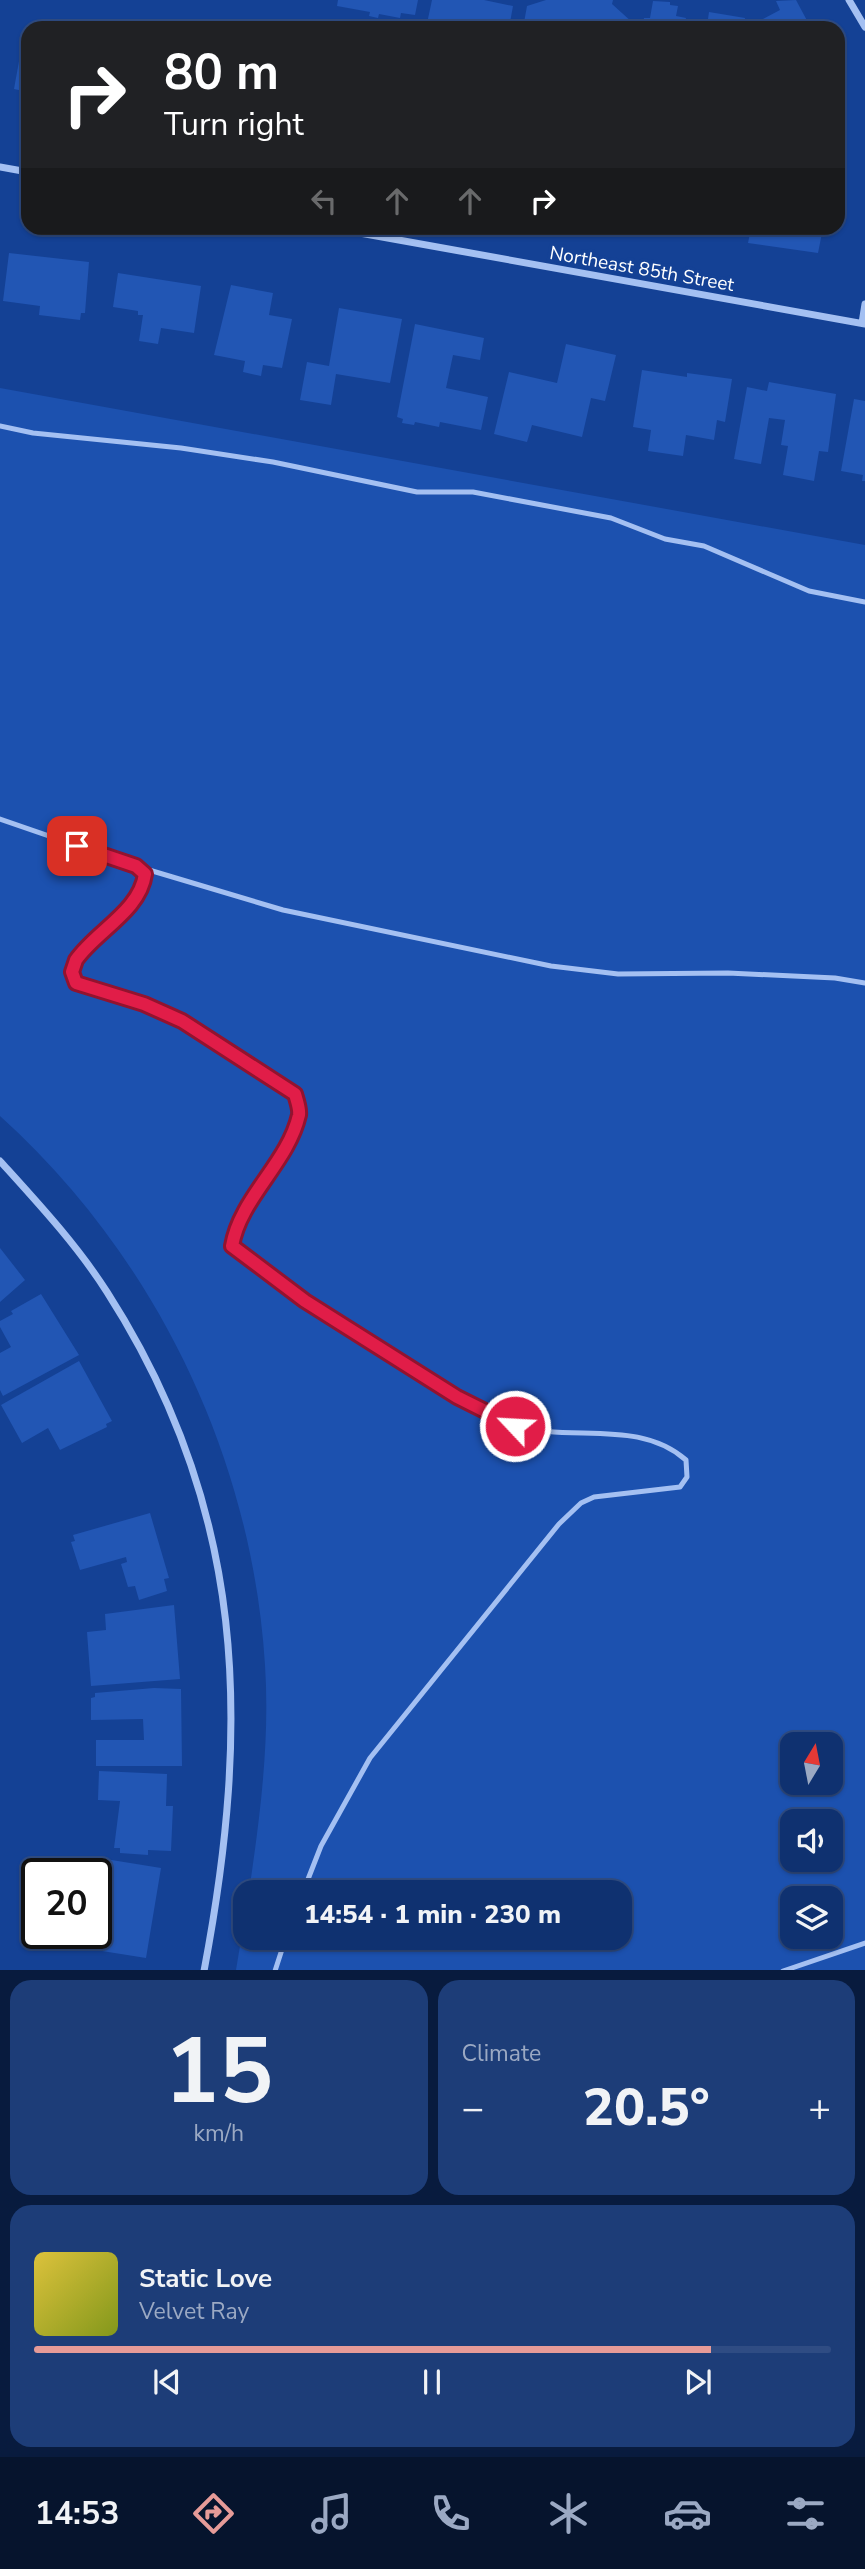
<!DOCTYPE html>
<meta charset="utf-8">
<style>
body{margin:0;font-family:"Nunito Sans",sans-serif;background:#1d3d78;color:#f1f3f6;height:100vh;display:flex;flex-direction:column;font-size:26px;white-space:nowrap}
*{box-sizing:border-box;margin:0}
p{font-size:23px;color:#9ba9c3}
.icon{flex:none;width:38px;height:38px;fill:none;stroke:currentColor;stroke-width:2;stroke-linecap:round;stroke-linejoin:round}
.map{position:relative;height:1970px;overflow:hidden}
.sheet{display:flex;flex-direction:column;gap:10px;padding:10px;background:#081b3e;flex:1}
.sheet>*{flex:none}
.guide{position:absolute;left:21px;top:21px;width:824px;height:214px;border-radius:21px;box-shadow:0 2px 5px #0004,0 0 0 2px #2f4c83;background:#202124;color:#fff;overflow:hidden}
.needle{width:46px;rotate:10deg}
.fabs{position:absolute;left:780px;top:1732px;display:grid;gap:14px}
.fabs a{display:grid;place-items:center;width:63px;height:63px;border-radius:14px;background:#0f3170;box-shadow:0 2px 5px #0004,0 0 0 2px #2f4c83;font-size:35px}
.speed{position:absolute;left:21px;top:1858px;display:flex;gap:14px;font-size:35px;font-weight:700;text-align:center}
.speed>*{display:grid;place-content:center;width:91px;height:91px;border-radius:50%;background:#0f3170;box-shadow:0 2px 5px #0004,0 0 0 2px #2f4c83;line-height:1}
.speed .limit{border:4px solid #111;border-radius:10px;background:#fff;color:#111}
.pin{position:absolute;display:grid;place-items:center;width:60px;height:60px;color:#fff;margin:-30px;border-radius:14px;box-shadow:0 4px 10px #0006}
.me{position:absolute;width:77px;margin:-38px;rotate:295deg;stroke-linejoin:round;filter:drop-shadow(0 0 5px #0008)}
.turn{display:flex;align-items:center;gap:24px;height:147px;padding:0 28px;font-size:32px}
.turn .icon{width:91px;height:91px;stroke-width:2.5}
.turn b{display:block;font-size:49px;line-height:60px}
.lanes{display:flex;align-items:center;height:66px;padding:0 28px;background:#0003;justify-content:center;gap:35px;direction:ltr}
.lanes .off{opacity:.35}
.big{font-size:52px;font-weight:800;line-height:1.1}
.sheet .tile{flex:1;display:flex;flex-direction:column;justify-content:center;gap:10px;min-width:0;padding:0 24px;border-radius:21px;background:#1d3d78}
.sheet .dial{align-items:center;gap:0}
.dial b{font-size:91px;line-height:1}
.song{display:flex;align-items:center;gap:21px}
.cover{width:84px;height:84px;border-radius:10px;background:linear-gradient(135deg,hsl(50 70% 55%),hsl(70 70% 35%))}
.played{height:7px;border-radius:4px;background:linear-gradient(90deg,#e69b98 85%,#2f4c83 85%)}
.keys{display:flex;justify-content:space-around;direction:ltr}
.heat{display:flex;justify-content:space-between;align-items:center;font-size:38px;direction:ltr}
.sheet .tiles{flex:1;display:grid;gap:10px;grid-template-columns:1fr 1fr}
.tile:last-child{grid-column:span 2}
.trip{position:absolute;left:233px;top:1880px;width:399px;height:70px;border-radius:21px;background:#0f3170;box-shadow:0 2px 5px #0004,0 0 0 2px #2f4c83;font-weight:800;line-height:70px;text-align:center}
.tabs{display:flex;height:112px;justify-content:space-around;align-items:center;background:#06142d;color:#9ba9c3}
.tabs .icon{width:49px;height:49px}
.tabs .current{color:#e69b98}
.tabs b{font-size:32px;color:#f1f3f6}
.map>svg:first-child{display:block}
.green{fill:#1c51af;fill-rule:evenodd}
.building{fill:#2256b4}
.lines{fill:none;stroke-linecap:round;stroke-linejoin:round}
.service{stroke:#a4c0f2;stroke-width:5}
.minor{stroke:#a4c0f2;stroke-width:7}
.route-casing{stroke:#92132f;stroke-width:18}
.route{stroke:#e11d48;stroke-width:12}
.labels{text-anchor:middle;stroke-width:7;stroke-linejoin:round;paint-order:stroke}
.street-label{font-size:19px;fill:#fff;stroke:#144195}
</style>
<div class="map">
<svg width="865" height="1971" viewBox="0 0 865 1971">
<rect width="100%" height="100%" fill="#144195"/>
<!-- green -->
<path class="green" d="M0 388 865 545V1970H236L245 1916V1937H620V1892H249C260 1816 270 1742 265 1665 252 1456 155 1256 0 1116ZM793 1745H831V1783H793ZM793 1822H831V1860H793ZM793 1899H831V1937H793Z"/>
<!-- building -->
<path class="building" d="M338 0H418L415 15 401 13 400 18 379 14 378 18 369 16 370 12 337 6Z
M432 0H484L513 6 509 28H426Z
M546 0H613L612 4 633 23 632 28H523L527 6Z
M796 0 811 28H760L757 22 780 10 776 1Z
M653 1 670 2V5L678 6 676 16 686 18 685 22 707 26 709 12 745 18 744 28H642L644 18H650Z
M21 50 28 51V92L14 89Z
M751 228H823L818 253 748 243Z
M9 253 89 262 85 313H81L80 320 39 315 40 306 3 301Z
M118 273 201 286 194 333 161 328 158 344 139 341 143 315H138V311L113 307Z
M231 285 273 293 269 315 292 319 282 368 263 365 261 376 243 372 245 361 214 355Z
M339 308 402 319 390 383 336 374 331 405 300 400 307 362 329 366Z
M415 324 484 338 480 360 453 355 446 388 488 397 481 430 440 422 439 427 415 422 414 425 402 423 403 419 397 417Z
M566 344 616 355 605 401 591 398 582 437 532 425 527 442 494 434 509 372 557 383Z
M642 370 687 377V373L732 379 725 422 717 420 714 440 686 435 683 456 648 451 651 430 633 427Z
M769 382 836 394 828 452 819 451 814 481 783 475 788 446 781 445 785 420 769 418 761 464 734 459 747 387 767 391Z
M854 399 865 401V481H862L863 475 841 471Z
M0 1248 25 1280 0 1302Z
M41 1294 79 1355 3 1396 0 1390V1353L11 1347 0 1327V1321L13 1314 11 1311Z
M79 1361 112 1421 106 1424 107 1427 60 1450 48 1428 22 1443 1 1405Z
M150 1513 169 1578 164 1579 167 1591 139 1600 135 1586 128 1587 121 1564 127 1562 126 1557 80 1570 71 1542 75 1541 73 1535Z
M174 1605 180 1679 91 1686 87 1632 106 1630 105 1614Z
M154 1688 181 1689 182 1766H96V1740H144L143 1719 91 1720V1698L95 1697V1693Z
M99 1771 167 1774 166 1806H173L171 1851 148 1850V1855L120 1853V1848H114L120 1801 98 1800Z
M93 1857 161 1868 146 1958 102 1951 112 1892 96 1889V1874H68Z"/>
<g class="lines">
<!-- service -->
<path class="service" d="M0 426 33 433 181 448 273 462 417 492H473L611 518 665 539 704 546 809 591 865 602
M0 819 136 866 145 874C140 911 96 931 76 960L73 972 76 983 144 1004 182 1021 295 1094C297 1101 300 1109 299 1115 288 1163 241 1198 232 1246 283 1292 345 1326 402 1363 437 1385 474 1413 513 1425 570 1443 638 1418 686 1460L687 1477 680 1487 594 1497 581 1503 559 1524 370 1758 321 1846 303 1892
M139 867 283 910 551 966 618 974 728 973 835 978 865 983
M275 1971 286 1937
M783 1971 865 1943"/>
<!-- minor -->
<path class="minor" d="M849 0 865 27
M0 167 28 172
M332 228 865 324
M862 323 865 304
M0 1161C38 1203 77 1245 107 1292 247 1510 251 1724 204 1971"/>
</g>
<g class="lines">
<defs>
<path id="route" d="M77 846 136 866 145 874C140 911 96 931 76 960L72 972 76 983 144 1004 182 1021 295 1094C297 1101 300 1109 299 1115 288 1163 240 1198 232 1246L305 1301 457 1397 515 1426"/>
</defs>
<!-- route casing -->
<use href="#route" class="route-casing"/>
<!-- route -->
<use href="#route" class="route"/>
</g>
<g class="labels">
<!-- street labels -->
<g class="street-label">
<text transform="translate(642 268) rotate(10)" y="7">Northeast 85th Street</text>
</g>
</g>
</svg>
<div class="fabs">
<a><svg class="needle" viewBox="-14 -14 28 28"><path d="M0-13l5 13h-10z" fill="#e53935"/><path d="M0 13l5-13h-10z" fill="#9ba9c3"/></svg></a>
<a><svg class="icon" aria-label="sound" viewBox="0 0 24 24"><path d="M4 9h4l5-4v14l-5-4H4zM17 9q2 3 0 6"/></svg></a>
<a><svg class="icon" aria-label="layers" viewBox="0 0 24 24"><path d="M12 4l9 5-9 5-9-5zM3 14l9 5 9-5"/></svg></a>
</div>
<div class="speed"><div class="limit">20</div></div>
<div class="pin" style="left:77px;top:846px;background:#d93025"><svg class="icon" aria-label="arrive" viewBox="0 0 24 24"><path d="M6 21V4h12l-3 4 3 4H6"/></svg></div>
<svg class="me" style="left:515px;top:1426px" viewBox="-20 -20 40 40"><circle r="17" fill="#e11d48" stroke="#fff" stroke-width="3"/><path d="M0-11L8 9 0 5-8 9z" fill="#fff"/></svg>
<div class="trip">14:54 · 1 min · 230 m</div>
<div class="guide">
<div class="turn"><svg class="icon" aria-label="right" viewBox="0 0 24 24"><path d="M7 20v-9h11M14 6l5 5-5 5"/></svg><div><b>80 m</b>Turn right</div></div>
<div class="lanes"><svg class="icon off" aria-label="left" viewBox="0 0 24 24"><path d="M17 20v-9H6M10 6l-5 5 5 5"/></svg><svg class="icon off" aria-label="ahead" viewBox="0 0 24 24"><path d="M12 20V5M6 11l6-6 6 6"/></svg><svg class="icon off" aria-label="ahead" viewBox="0 0 24 24"><path d="M12 20V5M6 11l6-6 6 6"/></svg><svg class="icon" aria-label="right" viewBox="0 0 24 24"><path d="M7 20v-9h11M14 6l5 5-5 5"/></svg></div>
</div>
</div>
<section class="sheet">
<div class="tiles">
<div class="tile dial"><b>15</b><p>km/h</p></div>
<div class="tile"><p>Climate</p>
<div class="heat"><a>−</a><b class="big">20.5°</b><a>+</a></div>
</div>
<div class="tile">
<div class="song"><i class="cover"></i><div><b>Static Love</b><p>Velvet Ray</p></div></div>
<div class="played"></div>
<div class="keys"><svg class="icon" aria-label="previous" viewBox="0 0 24 24"><path d="M18 5L8 12l10 7zM5 5v14"/></svg><svg class="icon" aria-label="pause" viewBox="0 0 24 24"><path d="M8 5v14M16 5v14"/></svg><svg class="icon" aria-label="next" viewBox="0 0 24 24"><path d="M6 5l10 7-10 7zM19 5v14"/></svg></div>
</div>
</div>
</section>
<nav class="tabs">
<b>14:53</b>
<svg class="icon current" aria-label="directions" viewBox="0 0 24 24"><path d="M12 3l9 9-9 9-9-9zM9 14v-3h6M13 9l2 2-2 2"/></svg>
<svg class="icon" aria-label="music" viewBox="0 0 24 24"><path d="M9 18V5l10-2v13"/><circle cx="6" cy="18" r="3"/><circle cx="16" cy="16" r="3"/></svg>
<svg class="icon" aria-label="phone" viewBox="0 0 24 24"><path d="M5 4h4l2 5-3 2q2 4 5 5l2-3 5 2v4C11 20 4 13 5 4z"/></svg>
<svg class="icon" aria-label="climate" viewBox="0 0 24 24"><path d="M12 3v18M4 7l16 10M4 17L20 7"/></svg>
<svg class="icon" aria-label="car" viewBox="0 0 24 24"><path d="M5 17H2v-5l4-1 3-4h7l3 4 3 1v5h-3M9 17h6M6 11h13"/><circle cx="7" cy="17" r="2"/><circle cx="17" cy="17" r="2"/></svg>
<svg class="icon" aria-label="filters" viewBox="0 0 24 24"><path d="M4 7h16M4 17h16"/><circle cx="9" cy="7" r="2"/><circle cx="15" cy="17" r="2"/></svg>
</nav>
